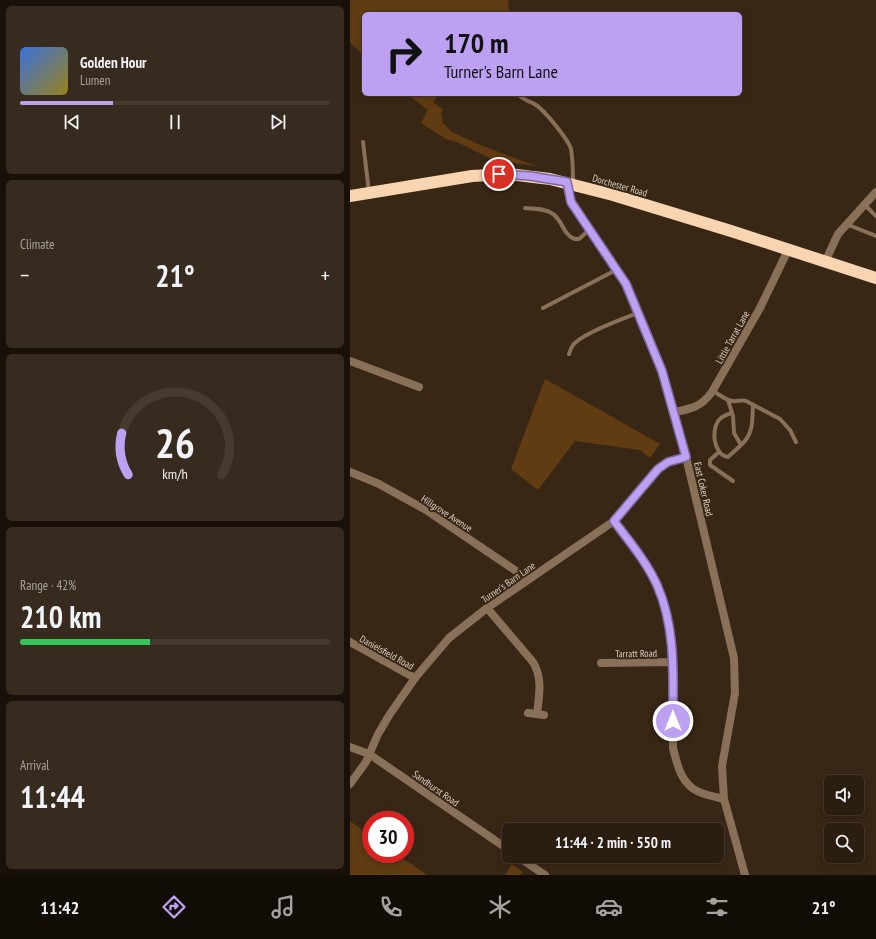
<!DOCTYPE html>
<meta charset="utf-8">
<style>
body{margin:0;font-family:"PT Sans Narrow",sans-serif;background:#372a1e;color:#f1f3f6;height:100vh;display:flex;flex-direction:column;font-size:15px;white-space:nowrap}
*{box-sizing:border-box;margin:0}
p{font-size:13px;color:#a6a29f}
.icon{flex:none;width:22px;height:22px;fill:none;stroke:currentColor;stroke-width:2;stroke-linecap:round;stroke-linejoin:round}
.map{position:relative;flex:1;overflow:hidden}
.drawer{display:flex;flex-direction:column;gap:6px;padding:6px;background:#181009;width:350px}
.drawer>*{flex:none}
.top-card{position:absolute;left:12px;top:12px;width:380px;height:84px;border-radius:6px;box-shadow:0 2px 10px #0003,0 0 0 1px #473b30;background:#bca0f2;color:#111;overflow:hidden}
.buttons{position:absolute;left:474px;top:775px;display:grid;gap:8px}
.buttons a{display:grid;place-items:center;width:40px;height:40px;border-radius:6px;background:#2b1d10;box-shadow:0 2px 10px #0003,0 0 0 1px #473b30;font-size:20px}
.speed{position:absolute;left:12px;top:811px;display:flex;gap:8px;font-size:20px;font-weight:700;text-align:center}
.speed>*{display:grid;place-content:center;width:52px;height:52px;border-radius:50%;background:#2b1d10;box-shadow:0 2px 10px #0003,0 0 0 1px #473b30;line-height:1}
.speed .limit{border:6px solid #d22;background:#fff;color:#111}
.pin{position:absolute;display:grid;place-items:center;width:34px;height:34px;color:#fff;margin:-17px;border:2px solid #fff;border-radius:50%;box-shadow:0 1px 4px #0007}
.me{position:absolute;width:44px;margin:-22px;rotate:0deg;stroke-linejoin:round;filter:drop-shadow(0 0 3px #0008)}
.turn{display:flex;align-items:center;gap:14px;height:84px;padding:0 16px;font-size:18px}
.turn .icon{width:52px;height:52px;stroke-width:2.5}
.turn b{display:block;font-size:28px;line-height:34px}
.big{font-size:30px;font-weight:600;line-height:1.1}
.drawer .widget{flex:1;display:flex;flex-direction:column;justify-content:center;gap:6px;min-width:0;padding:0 14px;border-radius:6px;background:#372a1e}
.drawer .dial{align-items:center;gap:0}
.dial svg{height:104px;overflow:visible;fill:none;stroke:#473b30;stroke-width:7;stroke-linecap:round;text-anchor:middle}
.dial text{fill:#f1f3f6;stroke:none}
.song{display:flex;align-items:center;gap:12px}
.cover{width:48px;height:48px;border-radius:6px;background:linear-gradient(135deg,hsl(220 70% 55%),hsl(50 70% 35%))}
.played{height:4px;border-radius:2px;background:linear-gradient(90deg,#bca0f2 30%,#473b30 30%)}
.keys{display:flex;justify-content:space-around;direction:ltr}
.heat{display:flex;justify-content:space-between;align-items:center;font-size:22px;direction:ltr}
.charge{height:6px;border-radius:3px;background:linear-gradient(90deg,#34c759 42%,#473b30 0)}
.trip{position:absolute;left:152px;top:823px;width:222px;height:40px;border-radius:6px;background:#2b1d10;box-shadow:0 2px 10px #0003,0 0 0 1px #473b30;font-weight:600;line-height:40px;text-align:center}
.dock{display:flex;height:64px;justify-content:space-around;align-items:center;background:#110c06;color:#a6a29f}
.dock .icon{width:28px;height:28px}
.dock .active{color:#bca0f2}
.dock b{font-size:18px;color:#f1f3f6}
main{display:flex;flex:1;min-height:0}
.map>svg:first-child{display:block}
.green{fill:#613c12}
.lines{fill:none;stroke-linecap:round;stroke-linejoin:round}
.lane{stroke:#897058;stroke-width:4}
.street{stroke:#897058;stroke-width:8}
.highway{stroke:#f9d4b1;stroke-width:12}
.route-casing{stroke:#7a689d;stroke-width:10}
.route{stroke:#bca0f2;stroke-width:7}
.labels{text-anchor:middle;stroke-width:4;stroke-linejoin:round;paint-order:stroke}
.street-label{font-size:10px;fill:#dbcfc4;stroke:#392716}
</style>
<main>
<section class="drawer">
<div class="widget">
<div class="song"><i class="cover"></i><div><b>Golden Hour</b><p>Lumen</p></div></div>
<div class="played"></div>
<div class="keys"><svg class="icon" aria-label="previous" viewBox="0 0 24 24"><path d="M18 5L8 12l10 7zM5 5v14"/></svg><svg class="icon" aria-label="pause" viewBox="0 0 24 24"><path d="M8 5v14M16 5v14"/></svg><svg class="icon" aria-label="next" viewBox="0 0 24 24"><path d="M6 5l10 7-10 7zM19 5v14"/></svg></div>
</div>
<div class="widget"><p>Climate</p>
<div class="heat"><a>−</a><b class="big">21°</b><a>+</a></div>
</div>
<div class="widget dial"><svg viewBox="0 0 100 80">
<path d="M14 69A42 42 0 1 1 86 69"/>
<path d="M14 69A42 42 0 0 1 9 37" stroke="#bca0f2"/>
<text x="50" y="56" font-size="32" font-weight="700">26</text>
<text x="50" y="72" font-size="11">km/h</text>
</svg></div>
<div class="widget"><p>Range · 42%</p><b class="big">210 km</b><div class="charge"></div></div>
<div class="widget"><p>Arrival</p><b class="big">11:44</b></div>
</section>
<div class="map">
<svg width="526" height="875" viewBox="0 0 526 875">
<rect width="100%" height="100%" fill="#392716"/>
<!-- green -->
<path class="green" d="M0 0H158L159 14H14V56L0 42Z
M57 94H90L83 102 93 110 91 113 93 122 91 121 102 132 128 144 186 166 164 163H150L109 143 96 139 71 123 78 110Z
M195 379 310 444 300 458 290 450 225 441 188 490 161 469Z
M0 821 21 836V854H47L77 875H0Z
M162 864 173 872 170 875H155Z"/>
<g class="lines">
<!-- lane -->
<path class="lane" d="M168 94C172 100 180 101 186 105 195 111 218 139 221 149 223 160 223 172 223 183
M13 142 19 192
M515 205 526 216
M175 208C184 209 195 208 203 214 213 221 213 235 225 239H229L239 230
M496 224 526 236
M193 308 266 270
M219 354C220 351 221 348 223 345 233 333 272 319 288 313
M363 391C369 394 376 401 383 401 388 402 391 399 396 401L430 419 440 430 446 442
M378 400 383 416 384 433 391 445C404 433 402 421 403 405
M382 413C379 414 374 415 371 418 360 427 363 455 378 457L391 445
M369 452 360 460V465L383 481"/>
<!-- street -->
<path class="street" d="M217 182 221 202 276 284 312 371 336 457 384 658 385 693 372 766 374 799 395 875
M475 262 488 234 526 192
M0 361 69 387
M324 412C341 409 351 407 362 392L410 308 438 250
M0 472 29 484 76 510 178 579
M264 521C279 541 296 561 307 585 329 635 322 694 323 748 327 764 331 783 347 791 355 795 365 797 374 799
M137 608 183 662C193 678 189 696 187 714
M0 642 65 678
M251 663 322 662
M178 713 194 715
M0 747 19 754 159 850
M0 784 16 762 28 734 40 714 65 678 99 638 137 608 264 521 308 469 318 462 336 457
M167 856 195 875"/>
<!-- highway -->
<path class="highway" d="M0 196 122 176 158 174 200 179 263 195 381 231 526 278"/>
</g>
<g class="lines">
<defs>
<path id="route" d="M149 174 180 176 217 182 221 202 276 284 312 371 336 457 318 462 308 469 264 521C279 541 296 561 307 585 326 628 323 675 323 721"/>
</defs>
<!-- route casing -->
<use href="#route" class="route-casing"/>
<!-- route -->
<use href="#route" class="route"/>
</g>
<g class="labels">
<!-- street labels -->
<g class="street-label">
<text transform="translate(270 185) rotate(16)" y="4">Dorchester Road</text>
<text transform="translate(382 337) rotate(-61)" y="4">Little Tarrat Lane</text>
<text transform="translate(354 489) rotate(77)" y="4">East Coker Road</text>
<text transform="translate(97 513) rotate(33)" y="4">Hillgrove Avenue</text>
<text transform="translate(158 582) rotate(-35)" y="4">Turner's Barn Lane</text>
<text transform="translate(37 652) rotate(29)" y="4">Danielsfield Road</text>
<text transform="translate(286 653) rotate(-1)" y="4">Tarratt Road</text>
<text transform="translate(86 788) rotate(35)" y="4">Sandhurst Road</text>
</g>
</g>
</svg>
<div class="buttons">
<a><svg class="icon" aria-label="sound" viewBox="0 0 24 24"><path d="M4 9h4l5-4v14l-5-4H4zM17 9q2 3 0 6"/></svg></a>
<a><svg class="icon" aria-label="search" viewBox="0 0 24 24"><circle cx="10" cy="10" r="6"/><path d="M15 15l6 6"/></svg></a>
</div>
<div class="speed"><div class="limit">30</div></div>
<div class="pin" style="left:149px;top:174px;background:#d93025"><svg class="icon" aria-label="arrive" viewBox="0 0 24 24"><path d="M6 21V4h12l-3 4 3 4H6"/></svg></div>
<svg class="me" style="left:323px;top:721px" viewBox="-20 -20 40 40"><circle r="17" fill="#bca0f2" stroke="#fff" stroke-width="3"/><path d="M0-11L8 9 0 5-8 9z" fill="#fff"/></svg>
<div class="trip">11:44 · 2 min · 550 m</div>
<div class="top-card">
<div class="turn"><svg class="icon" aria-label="right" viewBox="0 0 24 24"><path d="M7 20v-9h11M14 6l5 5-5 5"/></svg><div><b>170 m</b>Turner's Barn Lane</div></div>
</div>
</div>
</main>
<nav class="dock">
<b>11:42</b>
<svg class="icon active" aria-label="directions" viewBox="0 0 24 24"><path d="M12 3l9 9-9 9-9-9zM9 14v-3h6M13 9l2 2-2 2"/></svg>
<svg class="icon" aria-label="music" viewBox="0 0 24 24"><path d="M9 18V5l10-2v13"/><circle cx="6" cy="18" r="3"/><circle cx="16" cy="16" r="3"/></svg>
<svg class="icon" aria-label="phone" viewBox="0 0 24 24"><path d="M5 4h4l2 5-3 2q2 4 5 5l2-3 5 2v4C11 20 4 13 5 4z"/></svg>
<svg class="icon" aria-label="climate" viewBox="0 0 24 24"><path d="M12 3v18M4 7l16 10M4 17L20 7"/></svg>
<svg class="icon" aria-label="car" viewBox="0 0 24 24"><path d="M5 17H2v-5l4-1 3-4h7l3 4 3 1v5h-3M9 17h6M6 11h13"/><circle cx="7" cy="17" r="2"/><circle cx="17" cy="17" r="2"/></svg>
<svg class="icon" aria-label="filters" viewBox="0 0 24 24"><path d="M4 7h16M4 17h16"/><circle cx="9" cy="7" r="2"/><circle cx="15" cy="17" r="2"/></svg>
<b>21°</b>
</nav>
